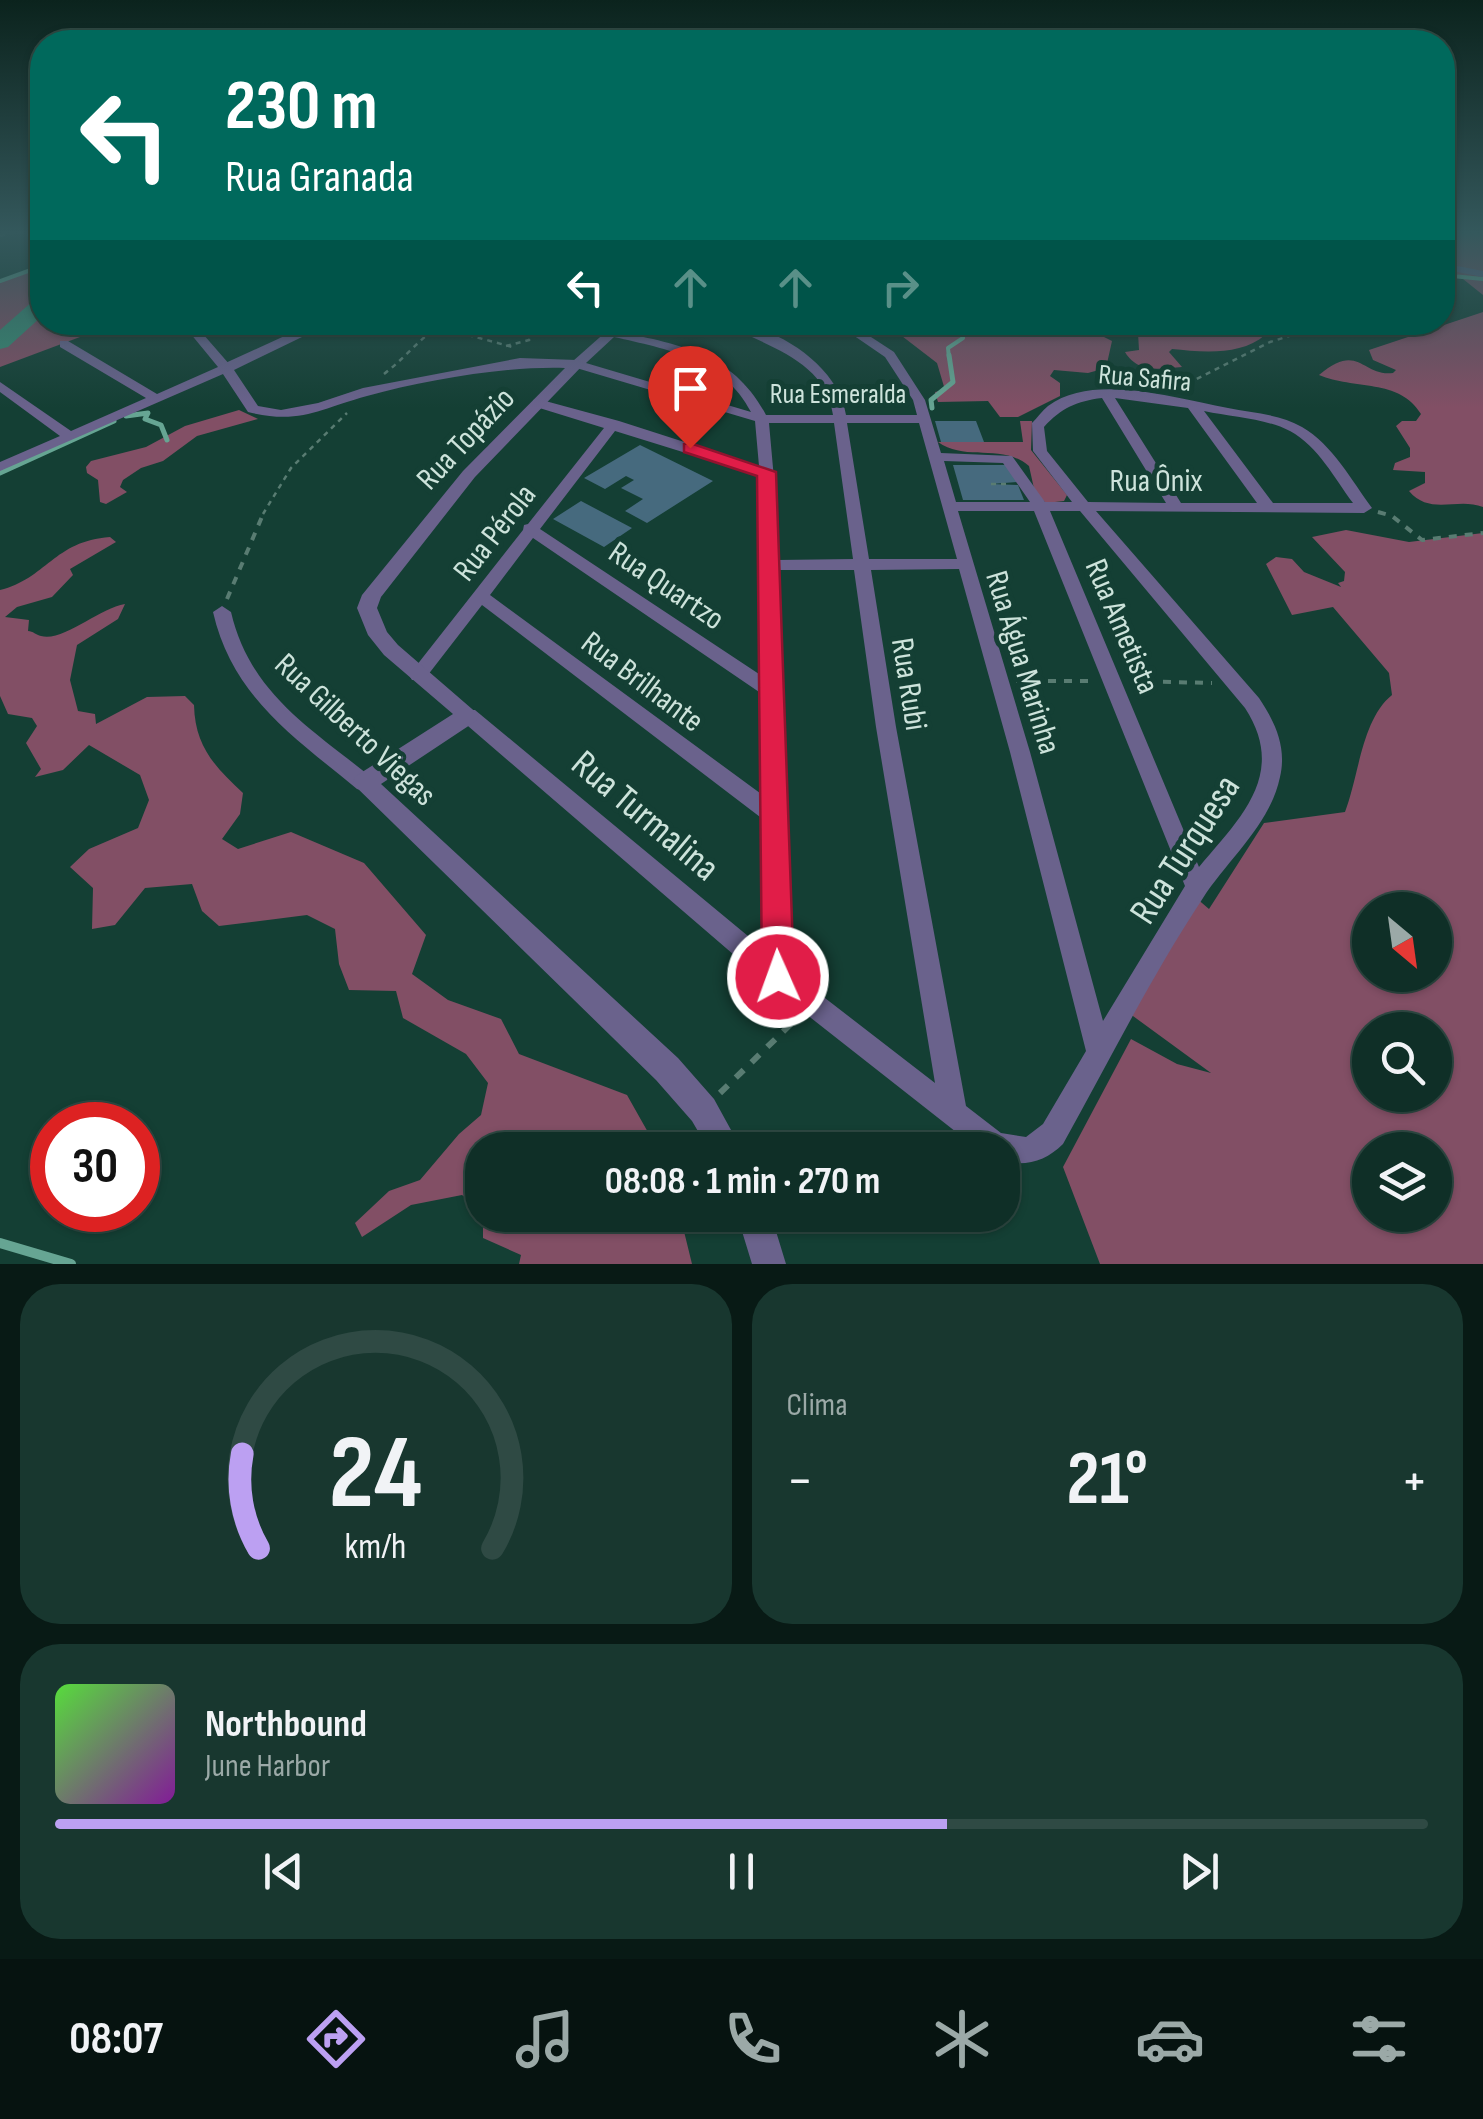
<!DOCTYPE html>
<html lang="pt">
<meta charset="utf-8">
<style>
body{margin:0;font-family:"Sofia Sans Condensed",sans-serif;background:#18372f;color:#f1f3f6;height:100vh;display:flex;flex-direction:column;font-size:38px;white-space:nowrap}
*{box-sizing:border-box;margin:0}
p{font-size:32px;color:#9ba9a7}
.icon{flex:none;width:55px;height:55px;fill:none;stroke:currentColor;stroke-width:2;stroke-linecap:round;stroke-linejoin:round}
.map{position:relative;height:1264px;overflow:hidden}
.sheet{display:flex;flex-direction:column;gap:20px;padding:20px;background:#081a15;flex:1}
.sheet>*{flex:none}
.top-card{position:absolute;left:30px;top:30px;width:1425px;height:305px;border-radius:40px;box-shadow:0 2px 8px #0004,0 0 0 2px #2f4a44;background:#00695c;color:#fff;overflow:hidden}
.needle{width:65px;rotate:151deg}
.buttons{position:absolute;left:1352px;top:892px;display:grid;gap:20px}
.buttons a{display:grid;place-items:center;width:100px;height:100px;border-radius:50%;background:#0f2f27;box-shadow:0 2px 8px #0004,0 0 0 2px #2f4a44;font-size:50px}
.speed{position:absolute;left:30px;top:1102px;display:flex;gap:20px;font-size:50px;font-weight:700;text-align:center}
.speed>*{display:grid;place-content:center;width:130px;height:130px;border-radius:50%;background:#0f2f27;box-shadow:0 2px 8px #0004,0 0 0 2px #2f4a44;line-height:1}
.speed .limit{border:15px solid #d22;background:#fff;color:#111}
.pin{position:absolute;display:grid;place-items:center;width:85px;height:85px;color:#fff;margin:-102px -42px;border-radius:50% 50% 50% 0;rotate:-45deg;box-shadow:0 0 10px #0007}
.pin .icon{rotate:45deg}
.me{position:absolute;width:110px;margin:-55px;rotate:358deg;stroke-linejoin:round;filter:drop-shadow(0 0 8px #0008)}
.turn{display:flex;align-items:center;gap:35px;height:210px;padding:0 30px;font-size:45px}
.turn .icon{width:130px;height:130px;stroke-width:2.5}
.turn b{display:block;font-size:70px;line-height:85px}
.lanes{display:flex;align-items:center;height:95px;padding:0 30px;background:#0003;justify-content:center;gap:50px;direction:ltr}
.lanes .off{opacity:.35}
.big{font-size:75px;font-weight:700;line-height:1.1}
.sheet .card{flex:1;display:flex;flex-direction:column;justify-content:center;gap:15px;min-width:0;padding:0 35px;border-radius:40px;background:#18372f}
.sheet .dial{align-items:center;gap:0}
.dial svg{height:260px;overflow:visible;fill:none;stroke:#2f4a44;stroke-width:7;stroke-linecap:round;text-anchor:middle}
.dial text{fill:#f1f3f6;stroke:none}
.song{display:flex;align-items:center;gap:30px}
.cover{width:120px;height:120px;border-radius:15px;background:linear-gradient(135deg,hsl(110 70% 55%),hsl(290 70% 35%))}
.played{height:10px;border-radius:5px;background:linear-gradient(90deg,#bca0f2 65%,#2f4a44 65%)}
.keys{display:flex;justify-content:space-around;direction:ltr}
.heat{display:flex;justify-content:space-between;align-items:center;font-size:55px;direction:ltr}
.sheet .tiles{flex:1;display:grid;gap:20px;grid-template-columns:1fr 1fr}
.card:last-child{grid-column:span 2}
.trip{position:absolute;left:465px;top:1132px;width:555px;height:100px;border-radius:40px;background:#0f2f27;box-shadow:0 2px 8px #0004,0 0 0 2px #2f4a44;font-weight:700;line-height:100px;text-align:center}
.dock{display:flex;height:160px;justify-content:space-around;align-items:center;background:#061310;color:#9ba9a7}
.dock .icon{width:70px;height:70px}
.dock .selected{color:#bca0f2}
.dock b{font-size:45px;color:#f1f3f6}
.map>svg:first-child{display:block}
.green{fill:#824f65;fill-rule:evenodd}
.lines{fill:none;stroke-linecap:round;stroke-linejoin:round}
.stream-far2{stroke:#66a593;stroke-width:4}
.stream-far1{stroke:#66a593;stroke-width:5}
.stream{stroke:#66a593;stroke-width:10}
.river{fill:#3a8a74;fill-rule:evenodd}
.building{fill:#466a7e}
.path-far2{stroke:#597c72;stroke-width:2.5;stroke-dasharray:5 5;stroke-linecap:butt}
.path-far1{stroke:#597c72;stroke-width:4;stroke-dasharray:8 8;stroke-linecap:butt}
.path{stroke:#597c72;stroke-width:6;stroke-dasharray:11 11;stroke-linecap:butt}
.minor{fill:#6a628c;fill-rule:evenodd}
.tertiary{fill:#6a628c;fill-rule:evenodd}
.route{fill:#e11d48;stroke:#92132f;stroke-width:2.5}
.labels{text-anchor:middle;stroke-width:10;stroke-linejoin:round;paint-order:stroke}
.far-street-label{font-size:28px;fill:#cde3db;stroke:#143f34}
.street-label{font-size:32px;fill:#cde3db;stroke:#143f34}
.near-street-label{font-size:38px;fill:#cde3db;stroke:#143f34}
</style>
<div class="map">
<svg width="1483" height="1264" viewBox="0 0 1483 1264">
<rect width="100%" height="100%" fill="#143f34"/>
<!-- green -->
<path class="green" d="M1442 231H1483V295L1443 263Z
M42 268V322L156 323 115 336 104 328 0 367V282Z
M1483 312V507C1457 497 1430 516 1409 491L1425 483V472L1393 470 1395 463 1410 457V448L1396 426 1402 421H1416L1421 414C1399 378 1354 390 1319 375 1359 341 1362 377 1393 373L1396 370 1373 360 1369 350Z
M1227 323 1265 335C1241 356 1202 352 1172 349L1169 352 1182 367C1161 369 1137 373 1125 352L1139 350 1138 333 1088 323 1080 326 1079 333H1096L1112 341 1106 368 1088 373 1054 370 1050 376 1060 383V396L1018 417H1000L988 401 938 402 935 392 945 390 937 363 885 323Z
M239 410 258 419 197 436 163 461 141 468 123 480 120 487 127 492 106 504 100 502 98 480 87 473 86 467 91 461 146 447 185 426Z
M1020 421H1032L1031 450 1067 495 1064 501 1046 503 1035 493 1029 466C1002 443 966 462 938 442H1023Z
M1346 530 1409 542 1483 533V1264H1100L1063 1167 1131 1039 1177 1064 1211 1073 1122 1008 1195 897 1209 909 1264 823 1345 812C1359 775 1362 719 1392 695L1389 673 1333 607 1292 615 1266 564 1276 557 1292 559 1304 572 1341 587 1338 583 1344 581 1345 572 1312 537ZM1370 910H1435V975H1370ZM1370 1030H1435V1095H1370ZM1370 1150H1435V1215H1370Z
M110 537 116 542 70 569 73 575 52 597 17 607 5 617 29 620 28 631C33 631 36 635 41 636 64 642 99 608 125 604L118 619 77 645 70 680 78 711 95 714 96 724 147 697 185 696 194 705C195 746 214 766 243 793L240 814 222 839 238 849 291 832 364 863 426 935 412 974 448 1000 501 1019 519 1054 627 1095 658 1150H482V1210L462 1195 411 1205 362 1237 355 1223 389 1191 420 1180 459 1134 481 1115 488 1083 466 1054 403 1018 396 991 349 990 339 964 335 929 307 915 219 926 202 911 192 884 145 888 115 925 92 929 93 888 70 867 89 849 138 828 149 800 140 775 89 745 63 770 35 777 41 769 26 743 37 726 32 718 8 714 0 696V590C46 579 54 541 110 537Z
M483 1215H680L692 1264H519L521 1255 483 1238Z"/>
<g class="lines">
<!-- stream-far2 -->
<path class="stream-far2" d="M1442 275 1483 279
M0 281 42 266
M949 358 948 348 963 338 962 322"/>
<!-- stream-far1 -->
<path class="stream-far1" d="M932 408 931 400 953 382 949 355
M126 416 148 413 145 419 161 425 167 440
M0 473 114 421"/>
<!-- stream -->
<path class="stream" d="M0 1243 71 1264"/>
<!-- river -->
<path class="river" d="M24 231H42V247L35 245Z
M42 298V316L8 347 0 349V330L34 300Z"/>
</g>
<!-- building -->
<path class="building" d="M935 421H976L984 442H941Z
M640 445 713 481 647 523 625 511 643 499 621 488 634 480 626 476 605 489 584 478Z
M953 465H1012L1017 482 991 484 1018 485 1024 500H963Z
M581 501 632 528 604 547 553 519Z"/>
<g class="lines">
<!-- path-far2 -->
<path class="path-far2" d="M0 236 21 231
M439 327 516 348
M506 346 529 340 547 322
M384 374C406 357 421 337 444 322
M1179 388 1270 342 1334 322
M991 484H1006
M1378 512 1386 514
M263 514 291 468 347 413"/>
<!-- path-far1 -->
<path class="path-far1" d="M1378 512 1392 516 1422 540 1483 533
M227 599 264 512
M1016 681H1092
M1131 681 1212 683"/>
<!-- path -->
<path class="path" d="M720 1093 796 1019"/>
<!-- minor -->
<path class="minor" d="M1442 263 1483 271V277L1442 269Z
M181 322H193L197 328 209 322H224L203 334 230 365V371L0 471V462L60 436 0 392V382L71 431 146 398 60 347V341H68L157 394 218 367Z
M617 322H629L620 332C682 345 734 354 766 415H833C825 358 763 346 722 322 770 322 838 363 846 415H917L913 400 885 357 834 322H848L894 352 925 400 941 453 1012 456 1045 502H1072L1033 451 1032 423C1037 418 1042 411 1048 406 1094 372 1177 399 1228 408 1252 413 1280 414 1302 427 1332 444 1352 481 1372 508L1364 513 1096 511 1259 698C1275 722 1287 747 1280 777 1270 825 1229 858 1203 898 1151 977 1109 1061 1063 1144 1046 1161 1026 1167 1002 1161V1150H979L769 985 461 720 458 715 461 710H475L766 951 764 820 482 605 424 680H412L409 675 523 530 524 525 528 524 604 428 533 406V400L538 399 619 421 759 466 755 421 573 367V361ZM614 337C667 349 724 359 751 412L586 363ZM1102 398 1166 503 1088 502 1047 451 1044 427C1061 408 1077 401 1102 398ZM1115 398 1188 408 1257 503H1181ZM1204 411C1232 417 1264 418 1290 431 1318 446 1335 479 1353 503H1273ZM769 423H834L853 559 777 560 774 479ZM847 423H919L957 559H869ZM615 431 760 476 762 676 540 529ZM944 461 1003 463 1030 502H956ZM958 511H1034L1185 886 1103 1021 1030 752ZM1050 511H1080L1245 708C1288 774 1240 818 1199 867ZM533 538 762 694 764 796 490 595ZM959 569 1010 752 1086 1051 1043 1124 1026 1137 1001 1133 966 1106 896 727 871 570ZM777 570H854L876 727 935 1083 790 971Z
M222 606 231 612C250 693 310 728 371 777L374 783 371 789 364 791 357 789C294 737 232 696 213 612Z"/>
<!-- tertiary -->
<path class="tertiary" d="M315 322H333L234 370 258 406 281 410 318 403 363 388 520 358 577 360 584 364 475 477 381 597 377 608 387 632 398 645 479 715 476 721 381 784 678 1058 714 1099 742 1150H709L692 1121 656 1080 352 783 356 776 453 714 384 655 368 635 357 608 362 595 463 471 565 368C505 366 426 380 367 396 319 409 300 425 248 412L219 368 221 365Z
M737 1215H771L786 1264H752Z"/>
</g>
<!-- sky -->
<linearGradient id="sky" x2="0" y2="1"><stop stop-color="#0b231d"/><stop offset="0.57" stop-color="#34585c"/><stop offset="1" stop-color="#34585c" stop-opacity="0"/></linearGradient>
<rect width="1483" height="408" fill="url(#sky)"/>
<!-- route -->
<path class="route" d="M690 443 776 472 794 977 789 988 778 992 767 988 762 977 757 476 684 452V444Z"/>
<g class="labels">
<!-- far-street labels -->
<g class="far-street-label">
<text transform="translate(1145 377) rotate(5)" y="10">Rua Safira</text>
<text x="838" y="403">Rua Esmeralda</text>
</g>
<!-- street labels -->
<g class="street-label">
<text transform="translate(465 438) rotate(-47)" y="11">Rua Topázio</text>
<text x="1156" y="491">Rua Ônix</text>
<text transform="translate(494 532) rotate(-52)" y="11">Rua Pérola</text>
<text transform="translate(667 585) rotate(34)" y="11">Rua Quartzo</text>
<text transform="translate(1123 626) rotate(67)" y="11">Rua Ametista</text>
<text transform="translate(1024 662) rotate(73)" y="11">Rua Água Marinha</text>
<text transform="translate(643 681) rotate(37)" y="11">Rua Brilhante</text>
<text transform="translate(910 684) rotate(81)" y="11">Rua Rubi</text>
<text transform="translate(356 729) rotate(43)" y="11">Rua Gilberto Viegas</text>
</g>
<!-- near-street labels -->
<g class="near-street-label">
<text transform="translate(646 815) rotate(40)" y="13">Rua Turmalina</text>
<text transform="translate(1184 849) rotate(-57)" y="13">Rua Turquesa</text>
</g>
</g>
</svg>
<div class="buttons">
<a><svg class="needle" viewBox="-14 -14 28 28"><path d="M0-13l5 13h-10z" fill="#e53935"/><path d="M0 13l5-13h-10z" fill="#9ba9a7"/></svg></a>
<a><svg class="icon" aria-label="search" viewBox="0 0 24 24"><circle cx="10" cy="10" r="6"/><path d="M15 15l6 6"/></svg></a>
<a><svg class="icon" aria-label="layers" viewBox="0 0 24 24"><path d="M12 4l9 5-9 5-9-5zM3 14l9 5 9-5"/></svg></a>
</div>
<div class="speed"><div class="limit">30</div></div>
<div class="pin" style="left:690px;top:448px;background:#d93025"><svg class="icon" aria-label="arrive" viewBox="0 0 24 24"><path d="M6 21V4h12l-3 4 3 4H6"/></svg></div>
<svg class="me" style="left:778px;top:977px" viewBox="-20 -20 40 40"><circle r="17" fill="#e11d48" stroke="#fff" stroke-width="3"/><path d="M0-11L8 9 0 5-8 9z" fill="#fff"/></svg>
<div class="trip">08:08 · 1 min · 270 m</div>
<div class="top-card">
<div class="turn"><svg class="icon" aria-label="left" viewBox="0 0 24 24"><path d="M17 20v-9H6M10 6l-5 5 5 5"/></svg><div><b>230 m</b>Rua Granada</div></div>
<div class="lanes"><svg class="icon" aria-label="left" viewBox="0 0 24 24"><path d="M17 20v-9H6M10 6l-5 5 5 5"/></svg><svg class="icon off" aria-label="ahead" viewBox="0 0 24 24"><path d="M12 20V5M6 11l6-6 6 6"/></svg><svg class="icon off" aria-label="ahead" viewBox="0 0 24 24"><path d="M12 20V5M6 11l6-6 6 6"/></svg><svg class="icon off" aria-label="right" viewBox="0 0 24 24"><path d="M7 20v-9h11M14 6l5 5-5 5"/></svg></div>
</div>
</div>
<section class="sheet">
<div class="tiles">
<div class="card dial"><svg viewBox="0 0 100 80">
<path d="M14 69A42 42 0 1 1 86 69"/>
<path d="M14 69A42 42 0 0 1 9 40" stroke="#bca0f2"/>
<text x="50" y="56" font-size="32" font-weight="700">24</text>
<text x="50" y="72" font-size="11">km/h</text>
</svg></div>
<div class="card"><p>Clima</p>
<div class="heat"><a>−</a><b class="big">21°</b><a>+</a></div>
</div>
<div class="card">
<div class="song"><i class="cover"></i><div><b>Northbound</b><p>June Harbor</p></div></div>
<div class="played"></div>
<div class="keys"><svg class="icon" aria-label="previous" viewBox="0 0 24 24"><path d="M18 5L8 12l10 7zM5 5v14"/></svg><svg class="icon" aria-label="pause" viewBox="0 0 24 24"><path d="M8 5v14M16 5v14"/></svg><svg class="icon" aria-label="next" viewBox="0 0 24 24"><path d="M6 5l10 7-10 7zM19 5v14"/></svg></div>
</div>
</div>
</section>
<nav class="dock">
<b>08:07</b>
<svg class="icon selected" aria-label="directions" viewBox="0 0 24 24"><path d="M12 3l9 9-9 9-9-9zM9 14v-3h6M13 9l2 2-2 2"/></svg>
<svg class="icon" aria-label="music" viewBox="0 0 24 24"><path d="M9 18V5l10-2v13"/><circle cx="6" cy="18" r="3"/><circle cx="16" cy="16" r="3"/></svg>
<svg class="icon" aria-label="phone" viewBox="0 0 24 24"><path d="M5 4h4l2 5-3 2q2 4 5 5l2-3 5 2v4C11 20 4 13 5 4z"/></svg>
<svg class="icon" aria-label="climate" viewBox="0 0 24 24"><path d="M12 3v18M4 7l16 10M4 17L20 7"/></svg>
<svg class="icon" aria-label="car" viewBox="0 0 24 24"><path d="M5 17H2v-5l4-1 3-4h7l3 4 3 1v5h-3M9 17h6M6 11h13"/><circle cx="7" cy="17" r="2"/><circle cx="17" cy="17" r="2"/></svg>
<svg class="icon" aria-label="filters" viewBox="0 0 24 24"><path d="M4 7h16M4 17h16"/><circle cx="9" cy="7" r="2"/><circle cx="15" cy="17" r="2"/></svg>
</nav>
